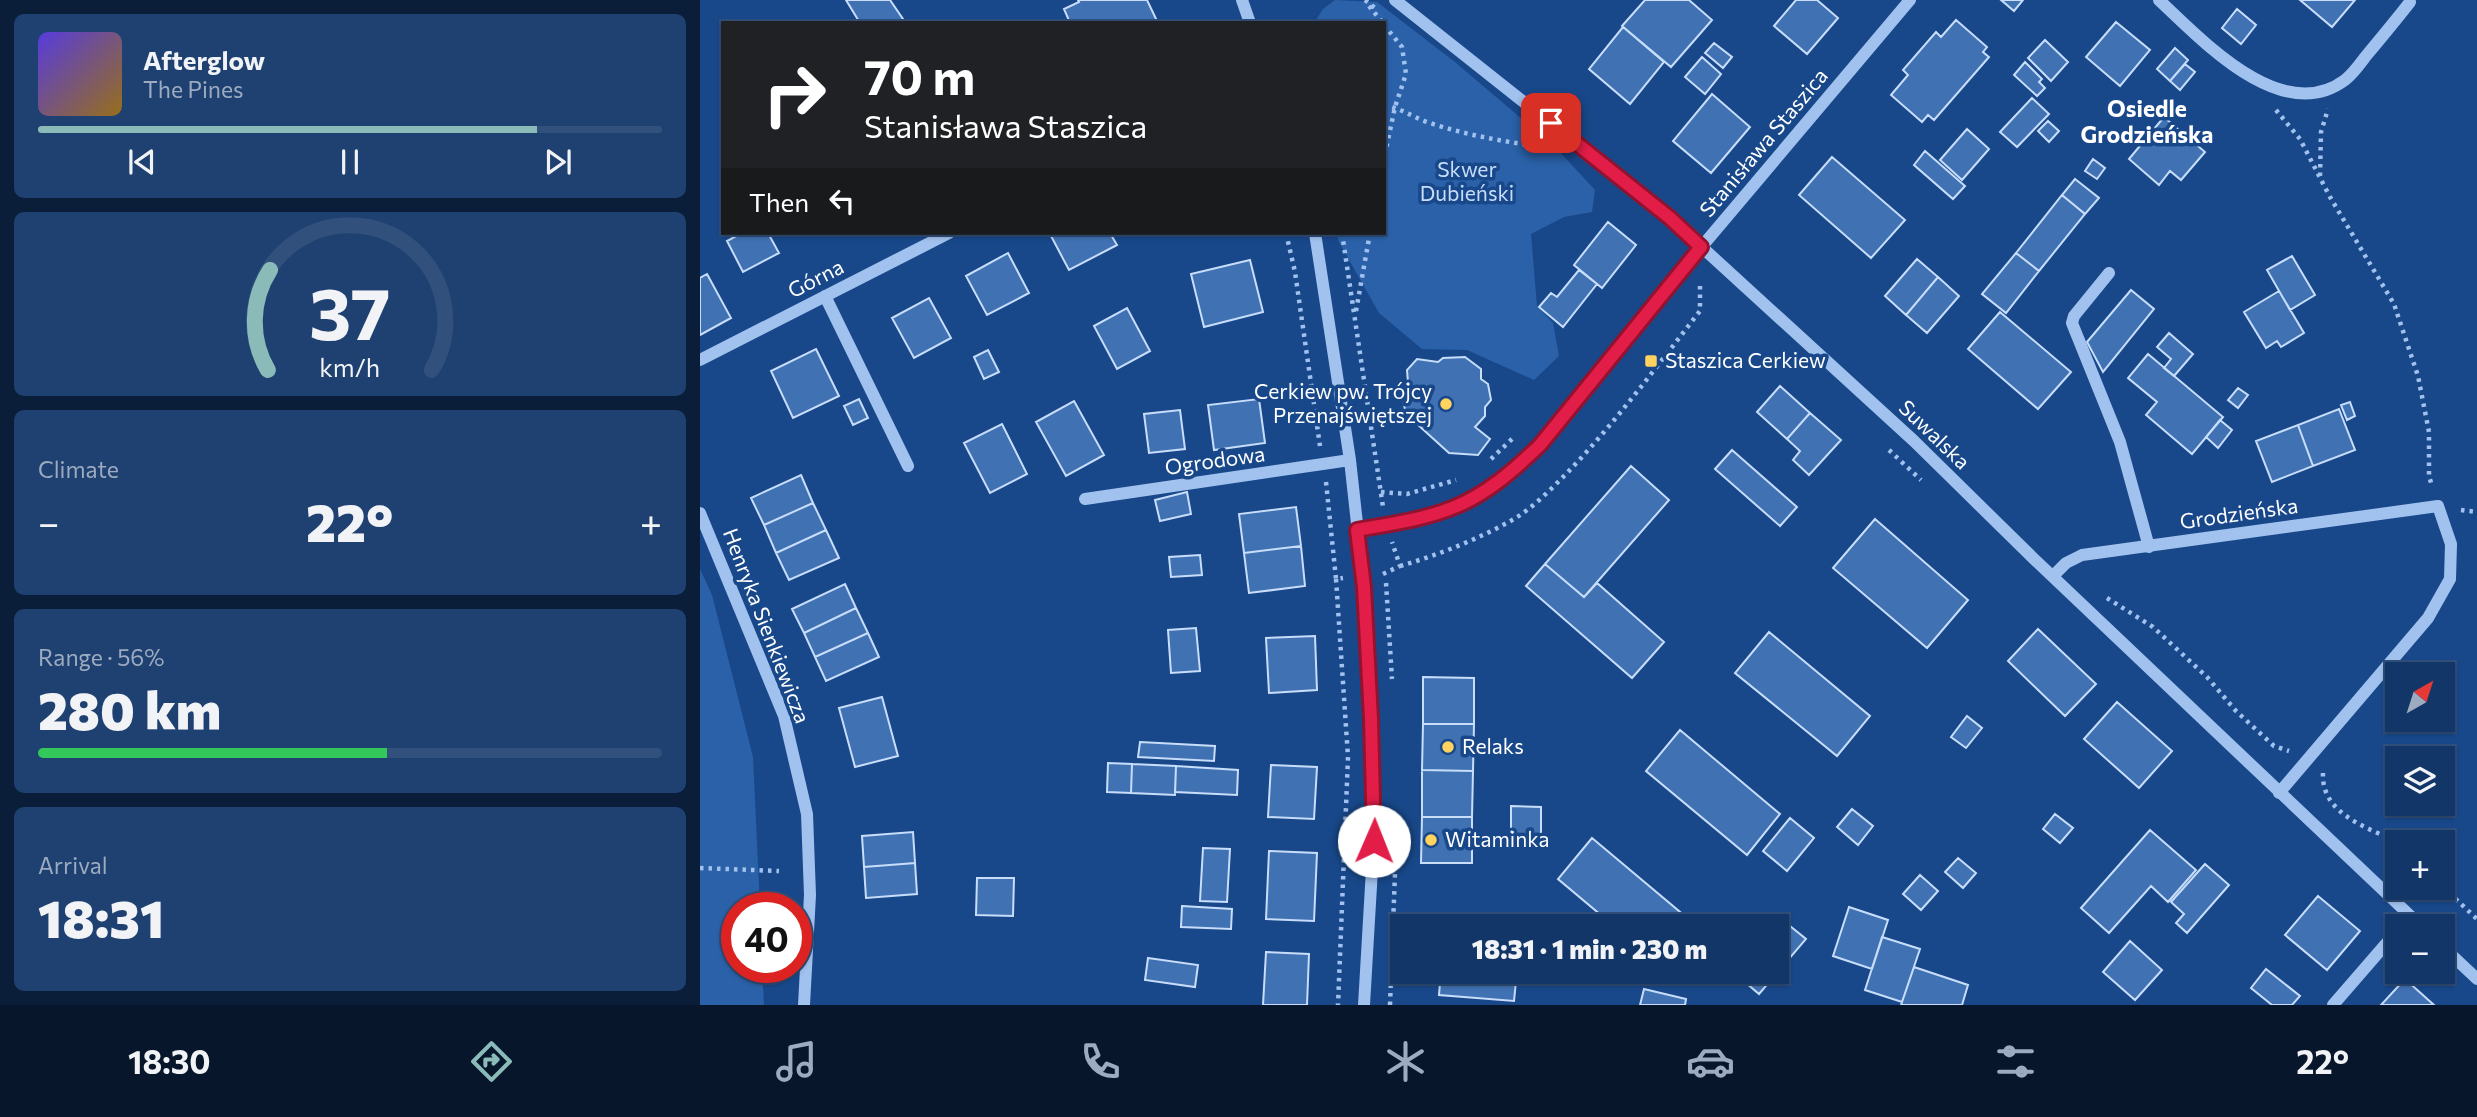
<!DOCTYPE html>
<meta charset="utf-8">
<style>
body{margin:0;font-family:Commissioner,sans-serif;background:#1f4171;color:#f1f3f6;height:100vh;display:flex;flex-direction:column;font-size:26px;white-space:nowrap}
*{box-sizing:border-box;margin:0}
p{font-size:23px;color:#9cabc0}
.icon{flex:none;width:38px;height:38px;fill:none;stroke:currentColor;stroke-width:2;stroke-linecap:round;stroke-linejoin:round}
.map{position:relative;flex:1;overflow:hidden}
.side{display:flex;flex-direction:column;gap:14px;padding:14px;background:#0a1e39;width:700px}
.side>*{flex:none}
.hud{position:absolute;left:21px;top:21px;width:665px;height:214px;border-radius:0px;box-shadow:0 2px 5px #0004,0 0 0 2px #31507c;background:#202124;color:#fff;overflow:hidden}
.needle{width:46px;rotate:39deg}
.tools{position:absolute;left:1685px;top:662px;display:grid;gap:14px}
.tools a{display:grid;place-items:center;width:70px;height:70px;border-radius:0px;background:#123668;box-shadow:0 2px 5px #0004,0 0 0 2px #31507c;font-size:35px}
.speed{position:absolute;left:21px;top:892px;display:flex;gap:14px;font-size:35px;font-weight:700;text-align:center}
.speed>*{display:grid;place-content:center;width:91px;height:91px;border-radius:50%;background:#123668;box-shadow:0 2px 5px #0004,0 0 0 2px #31507c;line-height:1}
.speed .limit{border:10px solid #d22;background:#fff;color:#111}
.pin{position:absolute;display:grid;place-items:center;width:60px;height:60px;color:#fff;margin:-30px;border-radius:14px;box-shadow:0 4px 10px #0006}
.me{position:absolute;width:77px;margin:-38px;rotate:1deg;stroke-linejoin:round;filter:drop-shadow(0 0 5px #0008)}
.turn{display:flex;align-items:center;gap:24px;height:147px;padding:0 28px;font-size:32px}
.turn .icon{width:91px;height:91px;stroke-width:2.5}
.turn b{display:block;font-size:49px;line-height:60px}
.then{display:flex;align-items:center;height:66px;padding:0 28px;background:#0003;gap:14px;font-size:26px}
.big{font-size:52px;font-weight:800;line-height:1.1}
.side .card{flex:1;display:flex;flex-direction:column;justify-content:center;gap:10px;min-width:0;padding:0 24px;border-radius:10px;background:#1f4171}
.side .dial{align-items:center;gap:0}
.dial svg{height:182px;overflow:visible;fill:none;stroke:#31507c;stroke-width:7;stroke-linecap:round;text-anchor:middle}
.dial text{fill:#f1f3f6;stroke:none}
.song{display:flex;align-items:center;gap:21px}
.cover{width:84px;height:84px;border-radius:10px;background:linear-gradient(135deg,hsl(250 70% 55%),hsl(40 70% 35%))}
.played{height:7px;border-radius:4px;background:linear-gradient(90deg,#8bbbb9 80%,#31507c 80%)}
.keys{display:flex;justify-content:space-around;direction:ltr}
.heat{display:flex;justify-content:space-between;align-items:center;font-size:38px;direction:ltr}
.charge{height:10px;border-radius:5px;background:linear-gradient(90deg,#34c759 56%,#31507c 0)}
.trip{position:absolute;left:690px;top:914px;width:399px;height:70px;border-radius:0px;background:#123668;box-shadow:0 2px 5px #0004,0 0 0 2px #31507c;font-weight:800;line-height:70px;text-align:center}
.tabs{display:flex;height:112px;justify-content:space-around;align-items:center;background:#07162a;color:#9cabc0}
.tabs .icon{width:49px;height:49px}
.tabs .active{color:#8bbbb9}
.tabs b{font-size:32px;color:#f1f3f6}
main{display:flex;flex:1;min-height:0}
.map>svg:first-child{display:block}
.green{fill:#2a61a8}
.building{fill:#4071b3;stroke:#c7ddfa;stroke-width:2}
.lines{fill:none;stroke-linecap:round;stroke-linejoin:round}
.path{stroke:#a1c2ee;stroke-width:4.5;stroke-dasharray:3.5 5;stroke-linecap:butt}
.minor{stroke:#a1c2ee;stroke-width:12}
.route-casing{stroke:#92132f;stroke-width:18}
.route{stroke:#e11d48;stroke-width:12}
.poi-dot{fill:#ffd35e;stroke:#18488a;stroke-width:2.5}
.labels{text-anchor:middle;stroke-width:7;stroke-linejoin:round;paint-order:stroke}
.street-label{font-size:21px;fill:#fff;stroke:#18488a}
.park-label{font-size:21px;fill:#c7ddfa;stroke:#18488a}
.poi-label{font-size:21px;fill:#fff;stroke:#18488a;text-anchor:start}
.neighbourhood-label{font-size:23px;font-weight:bold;fill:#fff;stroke:#18488a}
</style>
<main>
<section class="side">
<div class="card">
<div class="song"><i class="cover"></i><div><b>Afterglow</b><p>The Pines</p></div></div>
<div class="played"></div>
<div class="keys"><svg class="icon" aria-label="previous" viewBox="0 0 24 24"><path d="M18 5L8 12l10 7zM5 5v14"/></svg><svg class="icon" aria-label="pause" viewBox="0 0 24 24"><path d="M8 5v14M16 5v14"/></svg><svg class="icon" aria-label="next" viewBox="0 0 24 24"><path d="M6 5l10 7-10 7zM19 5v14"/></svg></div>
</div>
<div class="card dial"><svg viewBox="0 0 100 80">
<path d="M14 69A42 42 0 1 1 86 69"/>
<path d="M14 69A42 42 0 0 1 15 25" stroke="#8bbbb9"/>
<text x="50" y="56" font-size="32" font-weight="700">37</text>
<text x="50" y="72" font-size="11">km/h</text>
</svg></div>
<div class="card"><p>Climate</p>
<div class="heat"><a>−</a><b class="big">22°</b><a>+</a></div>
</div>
<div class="card"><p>Range · 56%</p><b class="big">280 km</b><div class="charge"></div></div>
<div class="card"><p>Arrival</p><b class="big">18:31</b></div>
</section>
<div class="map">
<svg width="1777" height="1005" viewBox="0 0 1777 1005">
<rect width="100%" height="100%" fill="#18488a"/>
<!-- green -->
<path class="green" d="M635 0 677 2 755 62 857 149 895 190 892 212 864 217 831 234 837 306 853 323 859 356 834 380 767 350 722 349 679 313 639 242 637 233H684V23H614L623 9Z
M0 569 12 595 53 757 60 908H37V968H62L64 1005H0Z"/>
<!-- building -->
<path class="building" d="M146 0H190L203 19 197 23H160Z
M378 0H447L458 23H392L391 21 370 23 364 9 379 2Z
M945 0H989L1012 20 971 67 922 26Z
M1096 0H1117L1138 18 1107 54 1074 26Z
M1301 0H1323L1314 11Z
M1600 0H1655L1632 27Z
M1537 9 1556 25 1541 44 1522 28Z
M1256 20 1287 47 1283 52 1289 57 1234 120 1228 115 1222 122 1191 95 1208 75 1203 70 1236 32 1241 37Z
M1416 22 1450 50 1420 86 1386 57Z
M923 27 964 62 930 104 889 69Z
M1345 40 1368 62 1351 81 1328 58Z
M1014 43 1032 57 1023 68 1005 53Z
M1475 48 1488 60 1470 81 1457 69Z
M1002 57 1021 74 1005 94 985 77Z
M1325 62 1342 79 1339 82 1345 88 1337 96 1314 75Z
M1485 64 1495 72 1480 90 1470 81Z
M1012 94 1050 127 1011 173 973 141Z
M1332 98 1349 114 1317 147 1300 132Z
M1464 117 1505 152 1481 180 1470 171 1459 185 1429 159Z
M1348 121 1359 131 1349 142 1338 131Z
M1267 129 1289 149 1262 180 1240 160Z
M1225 151 1265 186 1253 199 1214 165Z
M1132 157 1205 220 1171 258 1099 195Z
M1393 159 1405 168 1397 179 1385 171Z
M1375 179 1399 198 1385 214 1362 195Z
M1362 195 1385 214 1339 271 1316 253Z
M908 222 936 245 902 288 874 265Z
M42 233H68L79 253 43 272 27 241Z
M410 233 417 245 369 270 350 234Z
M308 253 329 293 287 315 266 276Z
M1316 253 1339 271 1306 313 1282 294Z
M1592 256 1615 295 1590 310 1567 270Z
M1217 259 1238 277 1206 315 1185 296Z
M550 260 563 312 504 327 491 274Z
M879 270 897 284 863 327 839 307 851 293 857 297Z
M7 274 31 318 0 335V278Z
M1238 277 1259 296 1227 333 1206 315Z
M1431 290 1454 309 1403 372 1387 342Z
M1579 291 1604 333 1581 347 1577 341 1566 348 1544 312Z
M229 298 251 338 214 358 192 318Z
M427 308 450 351 417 369 394 326Z
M1300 312 1371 372 1338 409 1268 349Z
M1469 333 1493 354 1474 376 1464 368 1471 359 1457 347Z
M116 349 139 396 93 418 71 371Z
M288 350 299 372 284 379 274 357Z
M1448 354 1523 417 1492 454 1446 415 1457 402 1428 378Z
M765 357 781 369V379L788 384 791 400 785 407V416L775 427 790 439 778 455 749 453 706 414 701 391 708 383 707 370 717 359 738 362 743 358Z
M1080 386 1110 413 1087 439 1057 412Z
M1538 388 1548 395 1538 408 1528 400Z
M159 399 168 418 153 425 144 406Z
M559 399 565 443 514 450 508 405Z
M374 401 404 455 366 476 336 422Z
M1650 402 1655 416 1647 420 1641 405Z
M1639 409 1655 450 1613 466 1598 425Z
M480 410 485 449 449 453 444 414Z
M1110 413 1141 440 1109 475 1093 460 1100 451 1087 439Z
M1520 420 1532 430 1518 448 1506 437Z
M302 424 327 474 290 493 264 443Z
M1598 425 1613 466 1572 482 1556 441Z
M1032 450 1097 507 1080 526 1015 469Z
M931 466 969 500 884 597 845 564Z
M101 475 113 503 64 525 51 498Z
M487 492 491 514 460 521 455 500Z
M113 503 126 530 76 553 64 525Z
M596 507 601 546 544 553 539 514Z
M1175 519 1268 600 1227 648 1133 568Z
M126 530 139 558 89 580 76 553Z
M601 546 605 586 549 593 544 553Z
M500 555 502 575 471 577 469 557Z
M845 564 884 597 897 583 964 642 932 678 826 586Z
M145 584 156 608 104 633 92 609Z
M156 608 168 633 115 657 104 633Z
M496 628 500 671 471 673 468 630Z
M1338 629 1396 684 1365 716 1308 661Z
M1069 632 1170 716 1137 756 1035 673Z
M168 633 179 657 126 681 115 657Z
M615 636 617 690 569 693 566 638Z
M723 677 774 678V724H723Z
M182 697 198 756 155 767 139 708Z
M1417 702 1472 751 1439 788 1384 739Z
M1267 716 1282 728 1266 748 1251 737Z
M723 724H774L773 771 722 770Z
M980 730 1080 814 1047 855 946 771Z
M440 742 515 746 514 761 438 757Z
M408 763 432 764 431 793 407 792Z
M432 764 476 766 475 795 431 793Z
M571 765 617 767 614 819 568 817Z
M476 766 538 770 537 795 475 792Z
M722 770 773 771 772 817H722Z
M811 806 841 807V837H811Z
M1152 809 1173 826 1158 845 1137 827Z
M1355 814 1373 828 1360 843 1343 829Z
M722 817H772V863H721Z
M1090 818 1114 838 1087 871 1063 851Z
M1450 830 1496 870 1468 902 1451 886 1409 933 1381 908Z
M213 832 215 863 164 867 162 836Z
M892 838 992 922 989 926H914L858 879Z
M503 848 530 849 527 902 500 901Z
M569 851 617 853 614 921 566 919Z
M1258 858 1276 873 1263 888 1245 872Z
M215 863 217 894 166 898 164 867Z
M1505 864 1529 885 1487 933 1476 923 1484 914 1471 902Z
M1220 875 1238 891 1221 910 1203 894Z
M277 878H314L313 916 276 915Z
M1618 896 1660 931 1627 970 1585 935Z
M482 906 532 909 531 929 481 927Z
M1149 907 1188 920 1172 969 1133 956Z
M745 922 796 926H744Z
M1085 922 1106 939 1059 994 1038 976 1042 971H1076V932Z
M1182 937 1220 949 1202 1002 1165 990Z
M1430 941 1462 970 1435 1000 1403 972Z
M566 952 609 954 607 1005H563Z
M448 958 498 965 495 987 445 980Z
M1214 967 1268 985 1262 1005H1201Z
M1566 969 1600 996 1592 1005H1572L1551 988Z
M741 971H817L814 1001 739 995Z
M1705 979 1734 1005H1681Z
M944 989 986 999 985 1005H940Z"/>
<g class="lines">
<!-- path -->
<path class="path" d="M665 0 675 8
M669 6 683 23
M684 25 702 47 706 74 695 107 684 159
M684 105C701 108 714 118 730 123 769 136 808 142 848 148
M1576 110 1600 139 1630 197 1694 304 1718 376 1729 432V476L1732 486
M1620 176 1621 132 1628 109
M586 233 595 272 620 446
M642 233 683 507
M656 311 670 233
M1189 450 1221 480
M791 459 812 439
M626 482 636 579 643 578
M681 492 707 494 756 480
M1761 510 1777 512
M700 566C738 555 779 539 814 519 834 507 851 489 867 473 915 423 957 366 1000 311V285
M683 574 700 566 692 542
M636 579 648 757 638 1005
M686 583 692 679
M1407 598 1453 627 1507 677 1536 711 1574 746 1589 751
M1623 773C1621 812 1663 826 1693 840L1698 844
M0 868 79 871
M1743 887 1777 919
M690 1005 695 873"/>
<!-- minor -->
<path class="minor" d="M542 0 550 23
M695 0 970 218 1214 441 1333 558 1721 926
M1459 0C1502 40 1582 127 1645 80 1653 74 1660 64 1666 56 1681 38 1696 20 1710 2
M615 233 650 460 664 587 675 818 664 1005
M1409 273 1374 316 1372 323 1420 442 1449 547
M125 296 208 466
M0 360 249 233
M385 499 650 460
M0 513 84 716 107 814 110 895 104 1005
M657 530 714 520 753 508 810 474 840 445 982 270 1210 0
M1353 576 1366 563 1382 555 1738 506 1751 544 1750 579 1728 618 1579 793
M1743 947 1777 979
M1633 1005 1698 930"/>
</g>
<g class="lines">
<defs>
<path id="route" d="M674 841 671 719 664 587 657 530C689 524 722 520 752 508 786 495 814 470 840 445L1001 247 970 218 851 123"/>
</defs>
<!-- route casing -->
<use href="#route" class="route-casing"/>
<!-- route -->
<use href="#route" class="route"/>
</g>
<!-- markers -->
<g class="poi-dot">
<rect x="944" y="354" width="14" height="14" rx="3.5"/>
<circle cx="746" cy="404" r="7"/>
<circle cx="748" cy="747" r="7"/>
<circle cx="731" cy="840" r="7"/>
</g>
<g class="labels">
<!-- street labels -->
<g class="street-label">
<text transform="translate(1064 143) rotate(-50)" y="7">Stanisława Staszica</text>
<text transform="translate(116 279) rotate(-27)" y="7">Górna</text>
<text transform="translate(1234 435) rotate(44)" y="7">Suwalska</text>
<text transform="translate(515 461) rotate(-8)" y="7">Ogrodowa</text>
<text transform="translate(1539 514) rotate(-8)" y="7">Grodzieńska</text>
<text transform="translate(66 626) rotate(69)" y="7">Henryka Sienkiewicza</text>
</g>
<!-- park labels -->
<g class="park-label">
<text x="767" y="177">Skwer<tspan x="767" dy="24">Dubieński</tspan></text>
</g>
<!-- poi labels -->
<g class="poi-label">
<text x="965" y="368">Staszica Cerkiew</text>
<text x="732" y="399" text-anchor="end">Cerkiew pw. Trójcy<tspan x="732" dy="24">Przenajświętszej</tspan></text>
<text x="762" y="754">Relaks</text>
<text x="745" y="847">Witaminka</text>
</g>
<!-- neighbourhood labels -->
<g class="neighbourhood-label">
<text x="1447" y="117">Osiedle<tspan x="1447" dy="26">Grodzieńska</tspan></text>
</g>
</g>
</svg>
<div class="tools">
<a><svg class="needle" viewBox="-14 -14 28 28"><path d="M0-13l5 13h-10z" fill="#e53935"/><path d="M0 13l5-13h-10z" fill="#9cabc0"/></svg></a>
<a><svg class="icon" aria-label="layers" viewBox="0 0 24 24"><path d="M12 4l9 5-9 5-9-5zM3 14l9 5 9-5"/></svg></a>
<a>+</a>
<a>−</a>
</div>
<div class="speed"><div class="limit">40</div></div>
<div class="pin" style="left:851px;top:123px;background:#d93025"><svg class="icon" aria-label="arrive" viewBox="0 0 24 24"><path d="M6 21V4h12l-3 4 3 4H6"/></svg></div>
<svg class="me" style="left:674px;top:841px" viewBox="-20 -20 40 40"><circle r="19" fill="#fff"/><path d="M0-13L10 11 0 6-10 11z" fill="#e11d48"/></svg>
<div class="trip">18:31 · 1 min · 230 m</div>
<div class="hud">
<div class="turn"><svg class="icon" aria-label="right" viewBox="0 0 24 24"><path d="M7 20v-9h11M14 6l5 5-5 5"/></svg><div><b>70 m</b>Stanisława Staszica</div></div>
<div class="then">Then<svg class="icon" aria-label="left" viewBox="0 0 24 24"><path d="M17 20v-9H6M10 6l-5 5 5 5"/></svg></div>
</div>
</div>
</main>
<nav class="tabs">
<b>18:30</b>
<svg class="icon active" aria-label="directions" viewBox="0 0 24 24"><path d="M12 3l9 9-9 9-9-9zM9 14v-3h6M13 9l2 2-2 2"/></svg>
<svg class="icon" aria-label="music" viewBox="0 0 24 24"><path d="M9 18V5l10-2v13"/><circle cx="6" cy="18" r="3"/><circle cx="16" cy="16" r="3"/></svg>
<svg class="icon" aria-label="phone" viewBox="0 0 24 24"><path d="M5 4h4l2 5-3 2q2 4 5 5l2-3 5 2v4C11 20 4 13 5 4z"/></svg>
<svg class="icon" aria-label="climate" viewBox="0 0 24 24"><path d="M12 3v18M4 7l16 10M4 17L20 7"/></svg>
<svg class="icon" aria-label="car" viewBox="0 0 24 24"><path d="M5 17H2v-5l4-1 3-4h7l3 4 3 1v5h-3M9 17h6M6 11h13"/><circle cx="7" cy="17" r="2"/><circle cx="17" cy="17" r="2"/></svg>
<svg class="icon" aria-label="filters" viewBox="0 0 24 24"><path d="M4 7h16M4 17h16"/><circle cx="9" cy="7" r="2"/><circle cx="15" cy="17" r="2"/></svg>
<b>22°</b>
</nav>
